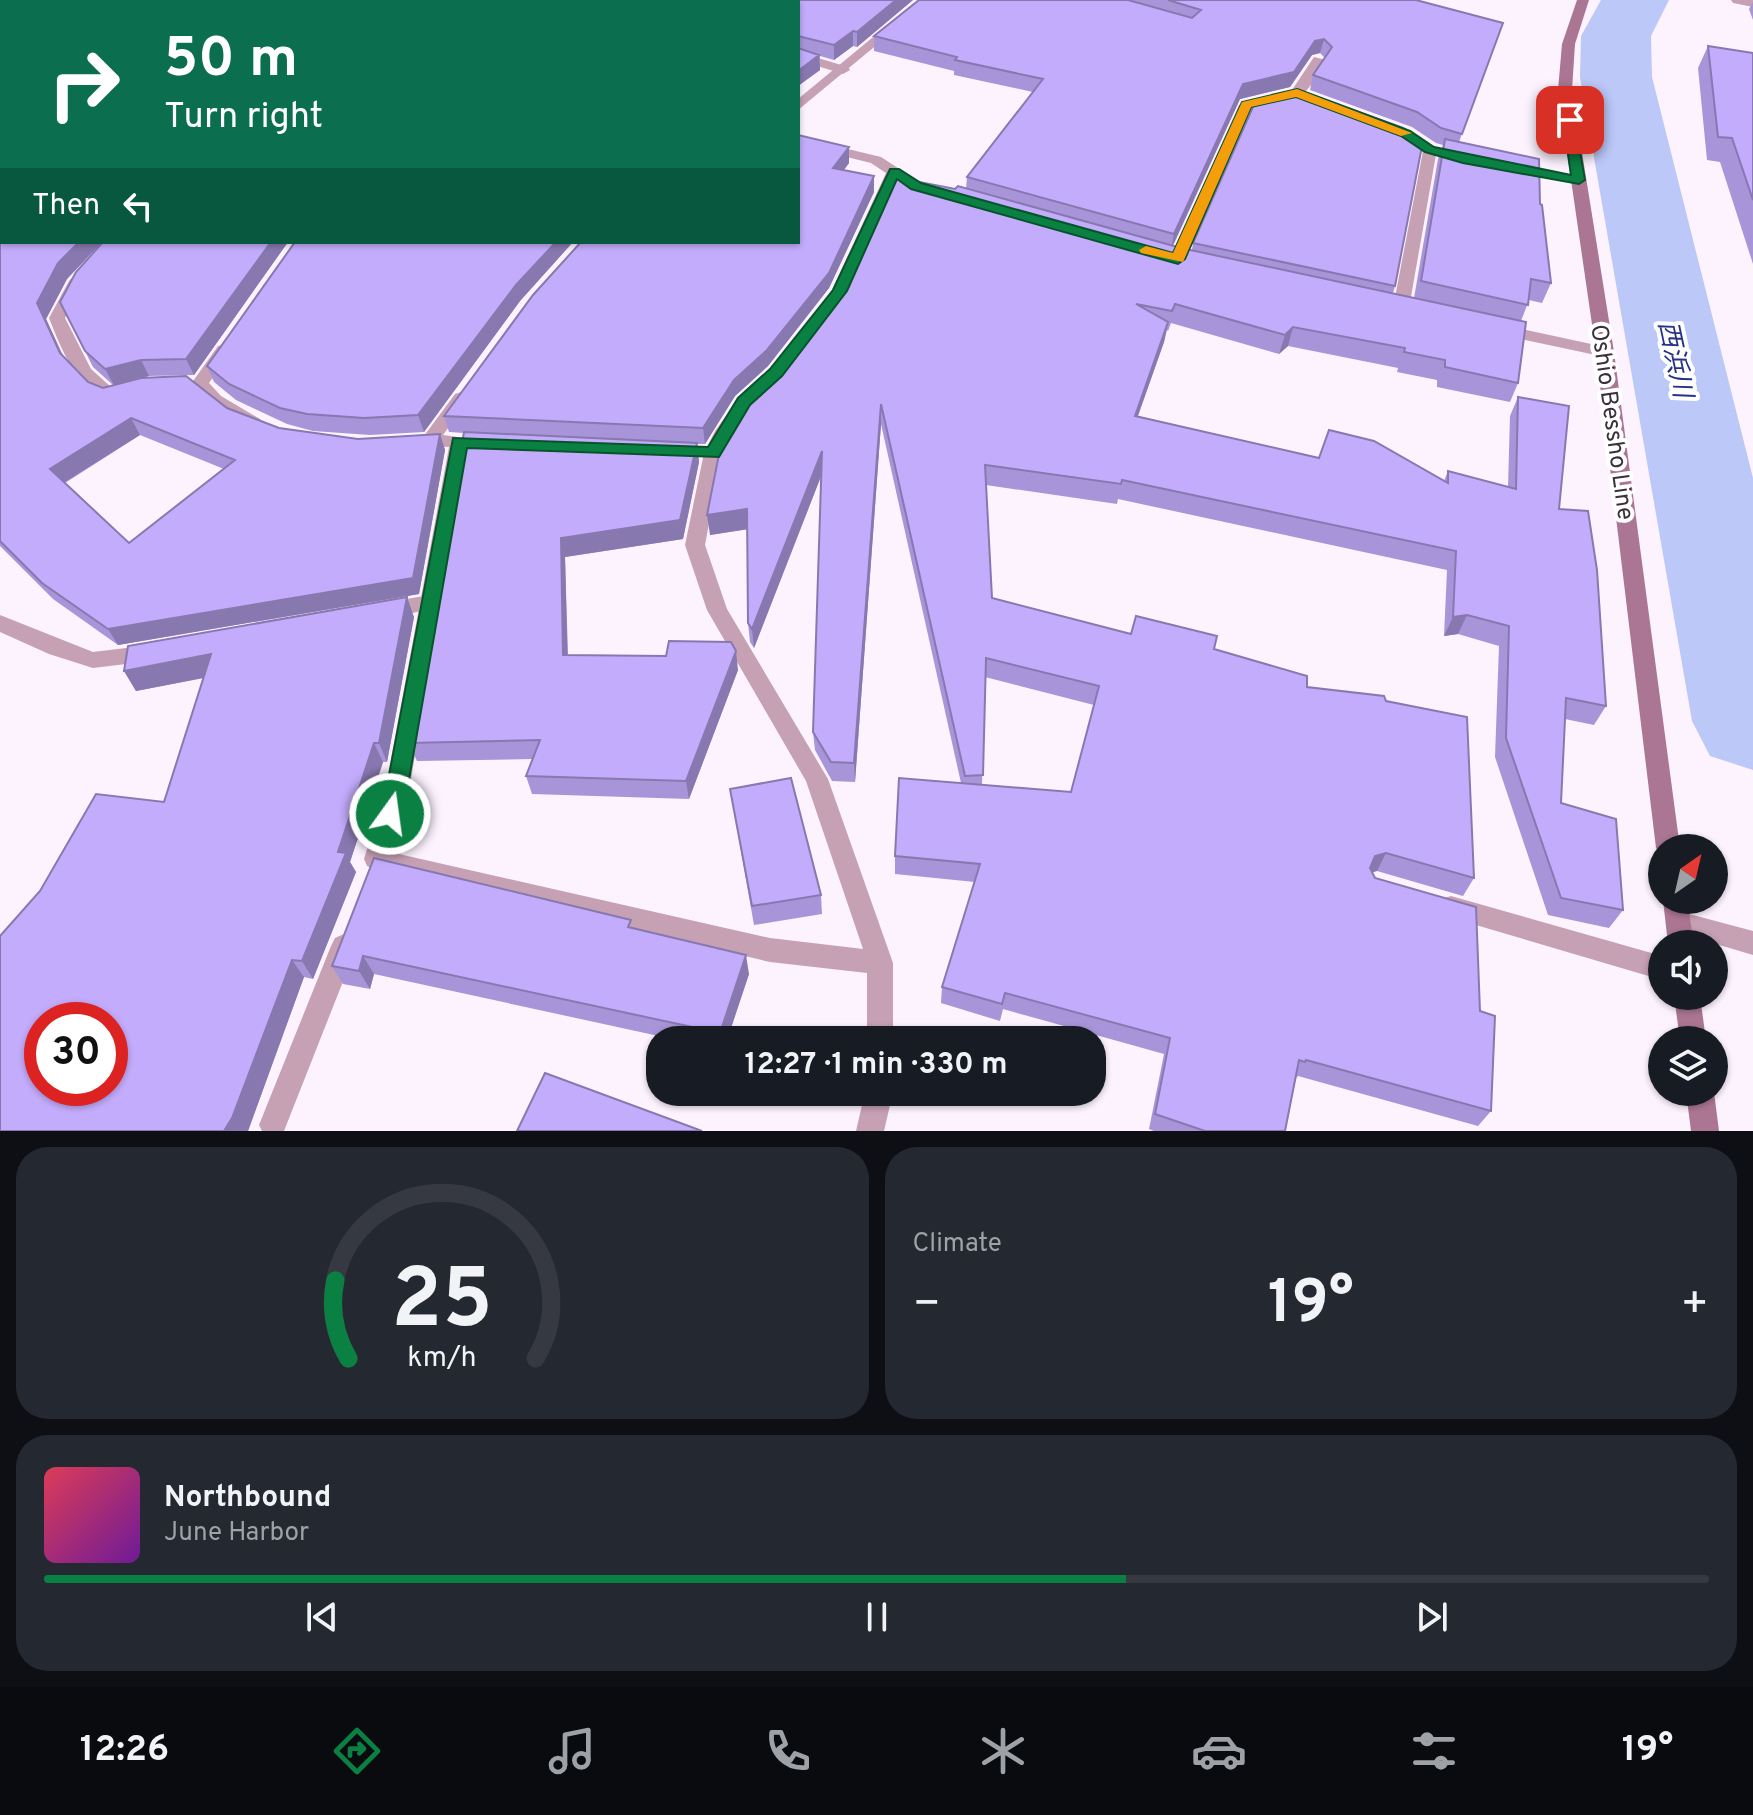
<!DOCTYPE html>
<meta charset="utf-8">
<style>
body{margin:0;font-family:Overpass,"Noto Sans JP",sans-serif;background:#242831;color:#f1f3f6;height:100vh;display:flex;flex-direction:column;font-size:30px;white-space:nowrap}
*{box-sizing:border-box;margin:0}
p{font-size:26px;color:#9ea1a6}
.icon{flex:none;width:44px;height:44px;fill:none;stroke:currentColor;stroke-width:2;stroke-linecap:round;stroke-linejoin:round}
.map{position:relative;height:1131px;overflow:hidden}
.details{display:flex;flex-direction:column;gap:16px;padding:16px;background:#0d0f14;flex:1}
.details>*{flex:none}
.guide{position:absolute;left:0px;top:0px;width:800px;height:244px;box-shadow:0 2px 6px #0004;background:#0b6e4f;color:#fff;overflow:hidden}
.needle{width:52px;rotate:34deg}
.controls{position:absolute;left:1648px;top:834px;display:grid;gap:16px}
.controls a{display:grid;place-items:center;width:80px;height:80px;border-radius:50%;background:#171b24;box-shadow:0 2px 6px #0004;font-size:40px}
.speed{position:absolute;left:24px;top:1002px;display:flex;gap:16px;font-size:40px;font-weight:700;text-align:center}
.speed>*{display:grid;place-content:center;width:104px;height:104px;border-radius:50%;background:#171b24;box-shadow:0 2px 6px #0004;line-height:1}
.speed .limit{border:12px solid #d22;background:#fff;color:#111}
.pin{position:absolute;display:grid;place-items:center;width:68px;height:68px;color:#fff;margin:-34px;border-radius:16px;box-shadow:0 4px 12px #0006}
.me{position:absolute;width:88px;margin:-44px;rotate:14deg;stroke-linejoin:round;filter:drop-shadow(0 0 6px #0008)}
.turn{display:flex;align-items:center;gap:28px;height:168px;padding:0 32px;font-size:36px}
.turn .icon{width:104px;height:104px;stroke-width:2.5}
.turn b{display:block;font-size:56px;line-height:68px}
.then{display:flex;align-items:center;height:76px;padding:0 32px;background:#0003;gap:16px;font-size:30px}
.big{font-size:60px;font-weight:700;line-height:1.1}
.details .widget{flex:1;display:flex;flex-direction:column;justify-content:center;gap:12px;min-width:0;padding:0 28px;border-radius:32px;background:#242831}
.details .dial{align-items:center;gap:0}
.dial svg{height:208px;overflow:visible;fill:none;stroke:#363941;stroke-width:7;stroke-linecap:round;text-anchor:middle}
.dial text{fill:#f1f3f6;stroke:none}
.song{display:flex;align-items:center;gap:24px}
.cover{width:96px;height:96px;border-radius:12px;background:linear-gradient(135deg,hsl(350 70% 55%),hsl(280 70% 35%))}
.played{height:8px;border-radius:4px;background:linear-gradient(90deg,#0b8043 65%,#363941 65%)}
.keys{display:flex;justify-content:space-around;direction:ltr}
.heat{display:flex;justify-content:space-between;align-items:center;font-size:44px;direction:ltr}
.details .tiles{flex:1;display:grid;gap:16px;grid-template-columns:1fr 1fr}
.widget:last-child{grid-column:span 2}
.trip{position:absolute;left:646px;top:1026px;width:460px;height:80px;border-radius:32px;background:#171b24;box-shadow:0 2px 6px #0004;font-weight:700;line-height:80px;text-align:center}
.menu{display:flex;height:128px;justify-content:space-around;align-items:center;background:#090b0e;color:#9ea1a6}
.menu .icon{width:56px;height:56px}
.menu .selected{color:#0b8043}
.menu b{font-size:36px;color:#f1f3f6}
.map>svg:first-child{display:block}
.green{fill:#f9dbde}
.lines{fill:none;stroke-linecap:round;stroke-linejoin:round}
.river{fill:#bbc8f8;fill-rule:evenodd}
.service{fill:#c6a0b3;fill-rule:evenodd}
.minor{fill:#c6a0b3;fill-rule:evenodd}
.secondary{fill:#ab7693;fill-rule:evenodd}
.wall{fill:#a894d9;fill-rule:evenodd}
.shaded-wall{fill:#8878b0}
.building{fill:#c3acfc;stroke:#8878b0;stroke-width:2;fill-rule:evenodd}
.route{fill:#0b8043;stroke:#07532c;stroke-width:2}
.slow{fill:#f59e0b}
.labels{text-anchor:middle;stroke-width:8;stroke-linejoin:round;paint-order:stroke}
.street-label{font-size:24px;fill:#3a303b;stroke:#fff}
.water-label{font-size:26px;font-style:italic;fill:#273188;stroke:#fff}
</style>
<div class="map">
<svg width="1753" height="1131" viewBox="0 0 1753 1131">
<rect width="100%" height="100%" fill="#fdf3ff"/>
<!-- green -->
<path class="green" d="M0 0H126L2 2 0 235Z"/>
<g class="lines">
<!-- river -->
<path class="river" d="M1601 0H1669L1651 36 1652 77 1753 478V770L1710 756 1692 721 1580 77 1581 36Z"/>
<!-- service -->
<path class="service" d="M798 52 848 67 850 70 843 74 798 60Z
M105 242H122L82 286 65 318 91 369 120 395 111 401C77 391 61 348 49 318L69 281Z
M224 345 233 350 209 383 221 396 260 419 263 423 260 427C241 433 202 399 191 384L218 346Z
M430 595 437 598 440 603 437 608 383 619 376 617 373 611 376 605 383 603Z
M0 615 93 652 151 645 158 647 162 653 158 659 151 661 93 668 49 654 0 632Z"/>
<!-- minor -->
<path class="minor" d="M918 0H931L798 110V99Z
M1731 0H1753V7L1733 3Z
M1314 57 1326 60 1319 75 1302 96H1292L1290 93Z
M1280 93 1285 94V100L1252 108 1186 259 1184 262H1172L1170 259 1239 105Z
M1401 128 1437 149 1409 308 1401 313 1393 308 1423 151 1396 135V129Z
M798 137 881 157 921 183 939 190 932 194 911 189 897 180 848 291 838 304 832 306 824 301 832 290 886 173 871 163 798 145Z
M1512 164 1579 176 1586 180 1579 184 1507 171V165Z
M1499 324 1605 347 1614 352 1605 357 1493 333 1491 329Z
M751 388 760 394 729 437 722 453 705 545 727 609 828 779 893 963V1040H867V973L770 962 376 870 367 866 364 859 385 791 449 447 430 446 421 440 455 394 461 392 470 398 443 435 465 438 468 442 409 791 390 852 770 938 863 949 806 781 707 610 685 545 704 453 715 431 745 390Z
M1451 896 1662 956V980L1442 915 1439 907 1442 899Z
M1678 911 1753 931V955L1669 930 1666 922 1669 914Z
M344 934 353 938 357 946 284 1131H262L259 1125 331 946 335 938Z
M865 1092H893L884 1131H856Z"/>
<!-- secondary -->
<path class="secondary" d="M1577 0H1589L1575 44 1572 90 1614 352 1680 848H1662V856L1656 848 1596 352 1558 90 1562 44Z
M1663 900H1687L1694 944H1668Z
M1674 996H1700L1706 1040H1680Z
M1686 1092H1714L1719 1131H1691Z"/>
</g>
<!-- wall -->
<path class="wall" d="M913 0 857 47 853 46 834 60 820 56V70L798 86V2Z
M919 0H1416L1503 23 1459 142 1540 204 1551 283 1542 303 1529 300 1521 321 1518 383 1510 402 1437 387V380L1397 372 1398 368 1288 346 1279 354 1171 323 1168 331 1167 330 1164 342 1138 416 1319 458 1444 481 1448 471 1508 487 1510 416 1518 397 1559 509 1606 706 1594 725 1565 719 1561 803 1623 910 1609 928 1548 915 1495 757 1499 646 1458 634 1444 636 1447 570 1118 499 1117 504 986 485 992 598 1131 634 1214 649 1307 687 1474 878 1463 896 1377 871 1372 872 1375 878 1480 1011 1491 1111 1478 1126 1298 1076 1296 1078 1285 1131H1154L1149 1129 1164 1054 1003 1009 1000 1021 941 1003 942 987 975 882 895 874V856L961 783 881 424 855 782 832 781 815 750 813 732 822 474 754 648 750 642 748 623V529L710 535 783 358 955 189H966L967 177 1033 92 954 75V71L874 51V36ZM1320 53 1325 58 1313 75 1310 90 1412 127 1436 143 1443 145 1438 159 1414 298 1393 293 1395 286 1193 243 1192 250 1173 246 1240 99 1290 87 1312 55ZM985 677 1094 705 1071 792 982 785Z
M1753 2V20L1749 9Z
M1708 46 1753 53V264L1720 162 1707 160 1698 68Z
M798 135 849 163 844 170 874 176V192L829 288 768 366 735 396 705 444H697L699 462 683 539 565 557 568 655 738 670 689 799 532 794 526 776 533 759 417 761 409 743 464 433 449 432 444 416Z
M2 242H102L67 279 46 319 63 356 88 382 103 388 113 385 93 367 60 302 288 242 194 375 149 376 142 378 279 428 358 439 440 434 445 450 419 594 118 645 53 599 0 546V243ZM140 435 224 469 129 543 65 483Z
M295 242H573L520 301 424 432 370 435 313 431 287 424 236 400 214 382 207 366Z
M414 617 387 762H383L350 862 356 872 313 979 304 977 248 1131H0L164 802 204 678 136 691 124 671Z
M730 789 821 895 822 914 754 925Z
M374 858 634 929 749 974 727 1040H677L374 974 370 989 343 984 332 966Z"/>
<!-- shaded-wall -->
<path class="shaded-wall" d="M896 0H913L857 47V32Z
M853 31V46L834 60V45Z
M1324 39 1320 53 1312 55 1290 87 1240 99 1171 249 1174 234 1243 84 1315 41Z
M819 55 820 70 798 86V71Z
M849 147V163L833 184V168Z
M874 176V192L829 288 768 366 735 396 705 444 703 428 734 380Z
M79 242H102L67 279 46 319 69 369 37 303 58 263Z
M271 242H288L194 375 186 359Z
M556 242H573L520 301 424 432 418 415 516 285Z
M1168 322 1164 342 1131 435 1135 416Z
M1293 327 1288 346 1279 354 1285 335Z
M141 360 149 376 114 385 105 369Z
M881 404V424L855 782 854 763Z
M131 418 140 435 60 485 50 469Z
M440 434 445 450 419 594 118 645 108 629Z
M697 443 699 462 683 539 565 557 568 674 563 655 561 538Z
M822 451 823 471 754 648 752 629Z
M747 509 749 529 710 535 707 515Z
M407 597 414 617 387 762 379 743Z
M1467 615 1458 634 1444 636 1453 617Z
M736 651 738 670 689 799 686 781Z
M211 654 223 674 136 691 124 671Z
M374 743 383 762 350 862 356 872 313 979 302 961Z
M1386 853 1377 871 1366 874 1375 856Z
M746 955 749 974 727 1040H722L720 1033Z
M363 956 374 974 370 989 359 971Z
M292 960 304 977 248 1131H224Z"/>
<!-- building -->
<path class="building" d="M112 0H896L857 32 853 31 834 45 798 36V2H110Z
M919 0H1128L1192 18 1201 10 1168 0H1416L1503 23 1462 134 1441 128 1417 112 1313 75 1332 47 1324 39 1315 41 1294 72 1243 84 1174 234 967 177 1043 79 955 60 957 57 874 36Z
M1708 46 1753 53V200L1732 138 1718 137Z
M798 48 819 55 798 71Z
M1298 90 1403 128 1423 141 1395 286 1193 243 1256 100Z
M798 135 849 147 833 168 874 176 829 273 767 350 734 380 703 428 444 416 533 295 581 242H798Z
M1445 139 1539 159 1540 204 1542 205 1551 283 1531 279 1528 305 1421 281Z
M894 177 955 189 958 186 1181 248 1526 322 1518 383 1445 367V360L1404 352 1405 348 1293 327 1285 335 1175 304 1172 311 1136 304 1168 322 1135 416 1319 458 1329 430 1374 441 1448 483V471L1516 489 1518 397 1569 406 1559 509 1588 511 1597 570 1606 706 1566 698 1561 803 1616 819 1623 910 1561 898 1506 738 1509 626 1467 615 1453 617 1456 551 1122 480 1121 484 985 465 992 598 1131 634 1136 616 1217 636 1214 649 1307 676V687L1384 696 1386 701 1467 717 1474 878 1386 853 1375 856 1370 868 1375 878 1476 907 1480 1011 1495 1016 1491 1111 1306 1060 1305 1062 1299 1060 1285 1131H1205L1155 1114 1170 1038 1005 993 1002 1004 942 987 980 864 895 856 899 778 1071 792 1099 686 986 658 983 775 965 776 881 404 854 763 831 762 813 732 822 451 752 629 748 623 747 509 707 515 723 434 751 388 783 358 850 274Z
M2 241 79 242 58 263 37 303 60 353 88 382 103 388 141 378 186 376 227 408 279 428 358 439 440 434 413 578 108 629 42 583 0 541V243ZM131 418 235 460 129 543 50 469Z
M103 242H271L186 359 141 360 105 369 85 351 60 302 76 272Z
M295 242H556L516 285 418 415 364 418 307 414 280 408 229 384 207 366Z
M464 432 697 443 680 520 561 538 563 655 666 656 669 641 731 642 736 651 686 781 526 776 540 740 409 743Z
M407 597 379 743H374L338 852 346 853 302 961 292 960 232 1118 224 1131H0V936L40 891 96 794 164 802 211 654 124 671 128 646ZM42 1020H110V1088H42Z
M791 778 821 895 752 906 730 789Z
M374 858 631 920 628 927 746 955 720 1033 363 956 359 971 332 966Z
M545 1073 702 1131H517Z"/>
<!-- route -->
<path class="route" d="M1297 89 1410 131 1434 147 1571 175 1563 120 1574 117 1585 180 1579 184 1463 163 1425 152 1401 136 1296 97 1251 107 1185 259 1178 264 911 189 897 179 847 291 782 376 750 405 719 457 467 448 407 791 398 820 390 823 382 820 379 814 386 791 453 438 708 447 738 398 770 369 833 290 890 169H899L921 183 1173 253 1242 102Z"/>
<!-- slow -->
<path class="slow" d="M1297 89 1412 133 1401 136 1296 97 1251 107 1183 262 1141 253 1139 250 1146 246 1173 253 1242 102Z"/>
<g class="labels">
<!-- street labels -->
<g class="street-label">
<text transform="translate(1613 422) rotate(82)" y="8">Oshio Bessho Line</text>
</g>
<!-- water labels -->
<g class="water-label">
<text transform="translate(1676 359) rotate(78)" y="9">西浜川</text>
</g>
</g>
</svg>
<div class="controls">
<a><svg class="needle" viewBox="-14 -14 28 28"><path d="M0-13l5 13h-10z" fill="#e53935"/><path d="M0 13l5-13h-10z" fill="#9ea1a6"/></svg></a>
<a><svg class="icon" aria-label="sound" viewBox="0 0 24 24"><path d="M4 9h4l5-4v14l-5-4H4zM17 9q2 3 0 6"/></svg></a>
<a><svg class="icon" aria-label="layers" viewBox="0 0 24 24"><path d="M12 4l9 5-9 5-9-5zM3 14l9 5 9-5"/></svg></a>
</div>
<div class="speed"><div class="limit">30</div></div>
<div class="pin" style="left:1570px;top:120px;background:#d93025"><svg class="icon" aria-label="arrive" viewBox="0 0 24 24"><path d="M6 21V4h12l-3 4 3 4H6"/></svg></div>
<svg class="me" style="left:390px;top:814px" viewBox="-20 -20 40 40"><circle r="17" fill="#0b8043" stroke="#fff" stroke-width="3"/><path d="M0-11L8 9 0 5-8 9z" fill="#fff"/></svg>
<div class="trip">12:27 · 1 min · 330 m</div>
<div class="guide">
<div class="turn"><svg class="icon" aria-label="right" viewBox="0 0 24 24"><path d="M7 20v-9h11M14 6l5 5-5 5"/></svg><div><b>50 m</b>Turn right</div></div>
<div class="then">Then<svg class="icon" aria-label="left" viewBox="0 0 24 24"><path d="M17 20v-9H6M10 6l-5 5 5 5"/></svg></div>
</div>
</div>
<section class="details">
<div class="tiles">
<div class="widget dial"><svg viewBox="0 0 100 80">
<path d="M14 69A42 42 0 1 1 86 69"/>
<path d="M14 69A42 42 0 0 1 9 39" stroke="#0b8043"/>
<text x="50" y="56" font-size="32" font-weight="700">25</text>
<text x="50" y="72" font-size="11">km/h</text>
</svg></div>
<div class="widget"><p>Climate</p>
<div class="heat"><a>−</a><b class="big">19°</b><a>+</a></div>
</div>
<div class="widget">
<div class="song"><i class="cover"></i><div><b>Northbound</b><p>June Harbor</p></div></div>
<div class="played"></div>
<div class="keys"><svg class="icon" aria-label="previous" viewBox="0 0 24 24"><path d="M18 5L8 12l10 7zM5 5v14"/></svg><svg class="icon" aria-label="pause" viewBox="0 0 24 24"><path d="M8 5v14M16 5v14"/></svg><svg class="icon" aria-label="next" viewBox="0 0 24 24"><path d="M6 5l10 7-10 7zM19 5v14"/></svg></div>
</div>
</div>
</section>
<nav class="menu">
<b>12:26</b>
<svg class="icon selected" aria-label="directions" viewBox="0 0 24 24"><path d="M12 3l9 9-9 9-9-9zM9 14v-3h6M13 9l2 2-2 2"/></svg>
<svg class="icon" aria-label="music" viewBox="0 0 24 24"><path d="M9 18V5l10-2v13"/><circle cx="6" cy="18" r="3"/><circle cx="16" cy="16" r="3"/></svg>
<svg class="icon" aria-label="phone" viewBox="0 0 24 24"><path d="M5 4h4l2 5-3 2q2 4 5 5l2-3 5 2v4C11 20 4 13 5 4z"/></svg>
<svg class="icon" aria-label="climate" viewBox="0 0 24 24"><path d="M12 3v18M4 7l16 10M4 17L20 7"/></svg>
<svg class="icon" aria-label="car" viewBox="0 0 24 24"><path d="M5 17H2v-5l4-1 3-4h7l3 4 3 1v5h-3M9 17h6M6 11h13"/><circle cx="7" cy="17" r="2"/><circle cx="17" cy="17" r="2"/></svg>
<svg class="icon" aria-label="filters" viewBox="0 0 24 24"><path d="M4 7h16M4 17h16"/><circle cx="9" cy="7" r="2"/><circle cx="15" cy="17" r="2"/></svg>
<b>19°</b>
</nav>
